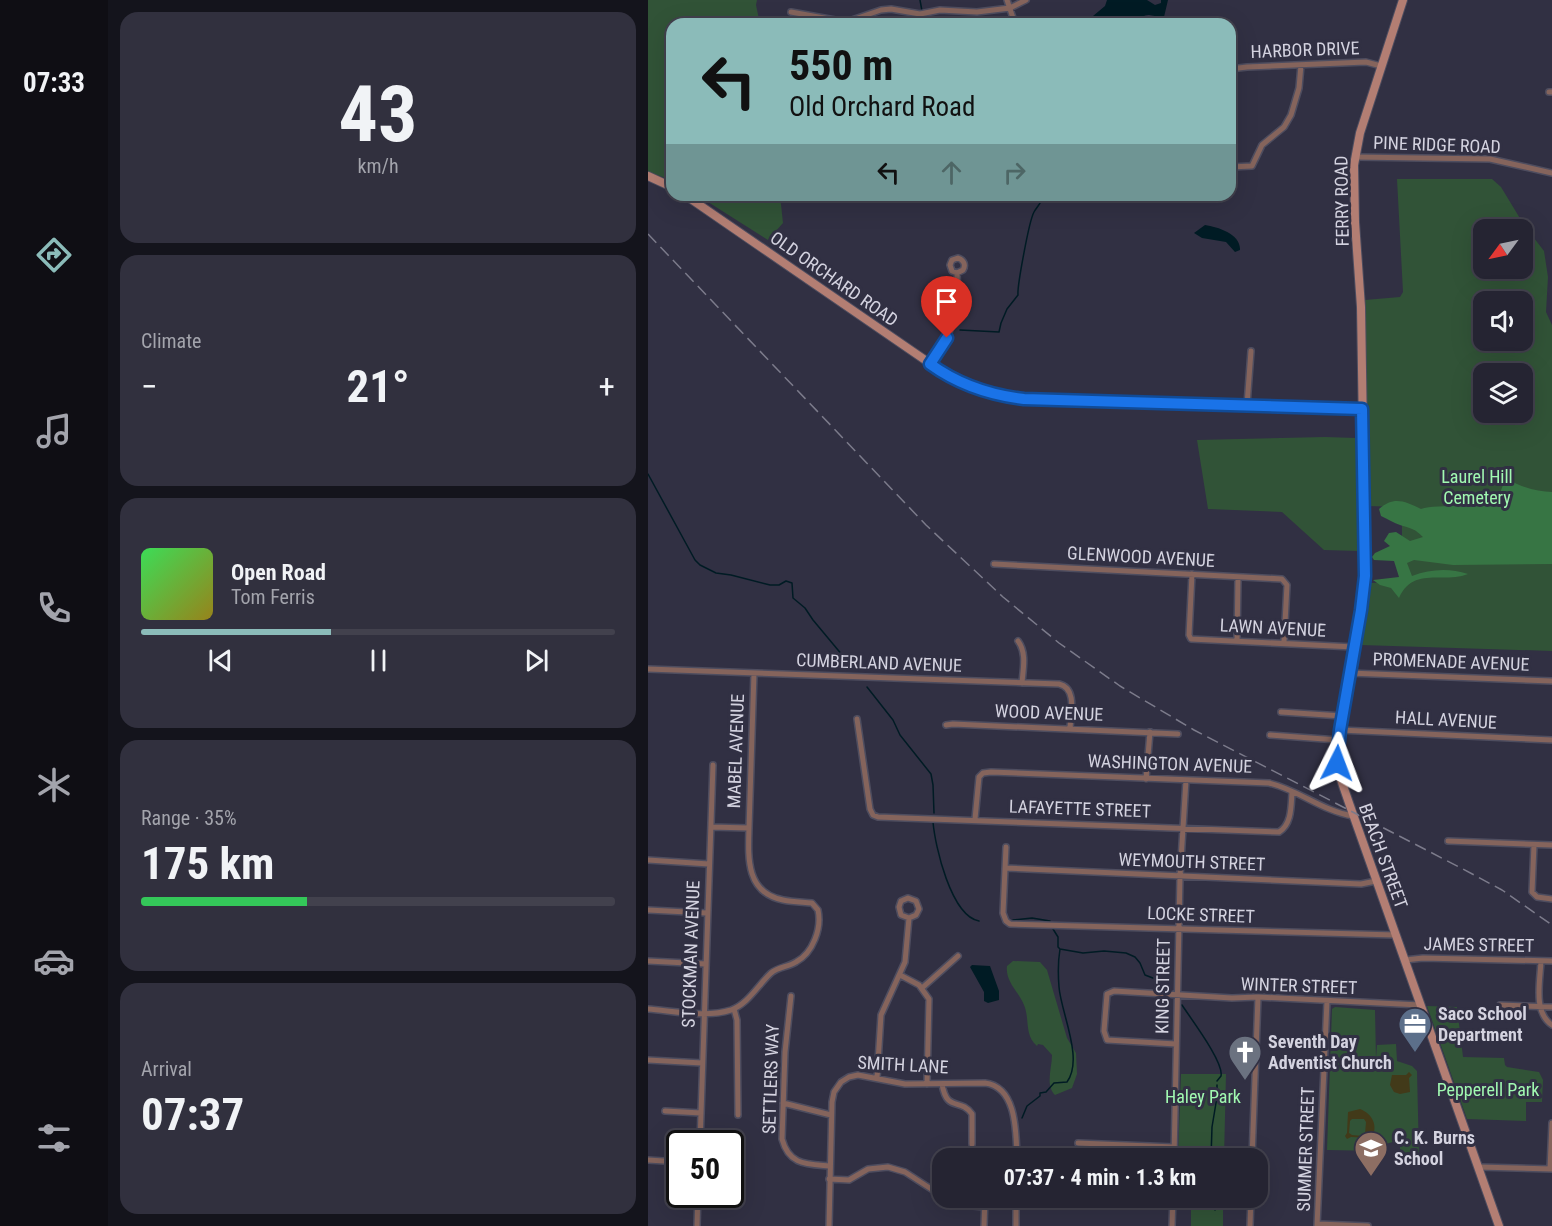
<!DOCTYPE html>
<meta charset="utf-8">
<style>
body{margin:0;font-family:"Roboto Condensed",sans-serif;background:#31303e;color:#f1f3f6;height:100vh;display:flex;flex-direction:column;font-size:22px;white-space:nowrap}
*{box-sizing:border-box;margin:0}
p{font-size:20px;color:#a3a4ac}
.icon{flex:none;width:33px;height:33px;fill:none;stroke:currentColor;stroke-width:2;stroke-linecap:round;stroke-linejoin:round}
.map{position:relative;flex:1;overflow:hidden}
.details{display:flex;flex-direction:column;gap:12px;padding:12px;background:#14141c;width:540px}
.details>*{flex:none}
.hud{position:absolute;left:18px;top:18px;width:570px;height:183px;border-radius:18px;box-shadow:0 6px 24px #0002,0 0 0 2px #42414d;background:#8bbbb9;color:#111;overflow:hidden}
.needle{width:39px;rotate:237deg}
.controls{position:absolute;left:825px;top:219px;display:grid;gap:12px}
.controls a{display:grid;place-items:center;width:60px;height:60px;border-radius:12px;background:#252432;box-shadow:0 6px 24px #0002,0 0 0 2px #42414d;font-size:30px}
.speed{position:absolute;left:18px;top:1130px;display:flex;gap:12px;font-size:30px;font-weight:700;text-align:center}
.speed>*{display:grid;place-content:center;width:78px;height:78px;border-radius:50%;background:#252432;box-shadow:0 6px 24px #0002,0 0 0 2px #42414d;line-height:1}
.speed .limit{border:3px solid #111;border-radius:9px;background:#fff;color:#111}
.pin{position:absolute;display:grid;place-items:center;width:51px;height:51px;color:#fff;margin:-62px -26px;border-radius:50% 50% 50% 0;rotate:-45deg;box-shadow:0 0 6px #0007}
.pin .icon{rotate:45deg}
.me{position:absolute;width:66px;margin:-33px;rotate:3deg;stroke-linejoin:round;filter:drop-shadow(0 0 4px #0008)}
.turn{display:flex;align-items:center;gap:21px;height:126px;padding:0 24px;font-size:27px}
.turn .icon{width:78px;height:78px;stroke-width:2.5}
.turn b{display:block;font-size:42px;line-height:51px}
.lanes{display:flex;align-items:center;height:57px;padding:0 24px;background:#0003;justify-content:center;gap:30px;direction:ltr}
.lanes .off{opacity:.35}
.big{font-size:45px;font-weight:700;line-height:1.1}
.details .card{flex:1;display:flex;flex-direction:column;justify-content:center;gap:9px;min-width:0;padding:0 21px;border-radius:18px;background:#31303e}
.details .dial{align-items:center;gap:0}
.dial b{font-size:78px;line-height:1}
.song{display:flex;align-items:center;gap:18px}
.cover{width:72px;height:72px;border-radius:9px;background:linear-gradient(135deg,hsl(130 70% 55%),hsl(50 70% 35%))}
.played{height:6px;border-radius:3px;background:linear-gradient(90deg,#8bbbb9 40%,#42414d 40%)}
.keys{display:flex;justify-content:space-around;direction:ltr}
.heat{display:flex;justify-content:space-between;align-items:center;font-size:33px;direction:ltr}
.charge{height:9px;border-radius:4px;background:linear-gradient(90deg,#34c759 35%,#42414d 0)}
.trip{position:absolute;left:284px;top:1148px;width:336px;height:60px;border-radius:18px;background:#252432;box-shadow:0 6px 24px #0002,0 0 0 2px #42414d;font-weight:700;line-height:60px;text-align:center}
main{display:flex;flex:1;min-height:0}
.dock{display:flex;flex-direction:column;width:108px;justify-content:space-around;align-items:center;background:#0f0e14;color:#a3a4ac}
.dock .icon{width:42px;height:42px}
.dock .current{color:#8bbbb9}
.dock b{font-size:27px;color:#f1f3f6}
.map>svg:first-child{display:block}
.green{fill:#315337;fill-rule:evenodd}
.forest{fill:#377544}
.sand{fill:#423a19;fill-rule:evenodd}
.water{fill:#001b24}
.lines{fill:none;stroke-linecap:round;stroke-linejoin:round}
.stream{stroke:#001b24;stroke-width:1.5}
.street-casing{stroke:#4e4d5f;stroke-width:8}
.secondary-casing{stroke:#4e4d5f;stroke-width:10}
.street{stroke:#85645c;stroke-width:5}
.secondary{stroke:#b37e73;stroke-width:8}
.rail{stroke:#7c7b8b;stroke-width:1.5;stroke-dasharray:12 6;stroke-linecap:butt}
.route-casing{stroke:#114b97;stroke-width:15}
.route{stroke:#1a73e8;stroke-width:10}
.labels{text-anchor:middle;stroke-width:6;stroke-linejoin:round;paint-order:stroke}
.street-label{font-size:18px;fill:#d4d3e0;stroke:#313043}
.park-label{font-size:18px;fill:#a1f9b1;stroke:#313043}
.poi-label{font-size:18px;font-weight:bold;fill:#d4d3e0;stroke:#313043;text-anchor:start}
</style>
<main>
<nav class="dock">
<b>07:33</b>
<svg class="icon current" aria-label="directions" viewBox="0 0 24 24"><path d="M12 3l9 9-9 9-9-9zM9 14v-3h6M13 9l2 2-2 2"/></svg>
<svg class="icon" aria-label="music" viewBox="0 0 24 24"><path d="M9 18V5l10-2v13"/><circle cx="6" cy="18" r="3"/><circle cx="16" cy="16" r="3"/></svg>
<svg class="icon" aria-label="phone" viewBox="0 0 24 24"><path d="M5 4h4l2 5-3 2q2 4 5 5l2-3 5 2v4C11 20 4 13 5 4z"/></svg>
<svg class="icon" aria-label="climate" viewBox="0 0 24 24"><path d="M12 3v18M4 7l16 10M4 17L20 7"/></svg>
<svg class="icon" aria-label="car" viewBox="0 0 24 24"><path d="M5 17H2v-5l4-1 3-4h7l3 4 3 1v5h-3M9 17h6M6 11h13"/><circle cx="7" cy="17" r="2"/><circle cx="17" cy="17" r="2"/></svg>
<svg class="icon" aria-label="filters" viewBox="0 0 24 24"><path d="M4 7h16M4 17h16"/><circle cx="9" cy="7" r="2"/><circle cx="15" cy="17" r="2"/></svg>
</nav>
<section class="details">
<div class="card dial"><b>43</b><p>km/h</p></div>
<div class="card"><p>Climate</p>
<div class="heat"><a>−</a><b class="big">21°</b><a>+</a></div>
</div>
<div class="card">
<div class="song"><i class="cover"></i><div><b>Open Road</b><p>Tom Ferris</p></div></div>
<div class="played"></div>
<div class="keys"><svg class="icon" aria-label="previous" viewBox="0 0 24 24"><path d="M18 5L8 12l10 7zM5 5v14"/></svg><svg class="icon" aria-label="pause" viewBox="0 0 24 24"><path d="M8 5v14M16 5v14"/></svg><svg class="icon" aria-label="next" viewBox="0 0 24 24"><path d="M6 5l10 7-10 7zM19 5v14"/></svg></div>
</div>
<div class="card"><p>Range · 35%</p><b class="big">175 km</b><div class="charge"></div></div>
<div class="card"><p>Arrival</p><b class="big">07:37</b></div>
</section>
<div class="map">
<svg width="904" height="1226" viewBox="0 0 904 1226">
<rect width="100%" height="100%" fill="#313043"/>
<!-- green -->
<path class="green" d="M0 0H109L108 5 112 24H24V180L0 172Z
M749 179H844L853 187 876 225 896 251 900 277 898 312 904 325V651L713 645 722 583 754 582V507L720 506 717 300 752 297 755 292ZM836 230H874V268H836ZM836 302H874V340H836ZM836 374H874V412H836Z
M49 195H132L135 223 120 240Z
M677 437 708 438 711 551 676 550 634 512 560 509 549 440Z
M365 961 392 962 399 970 419 1038 428 1053 429 1074 424 1088 407 1095C397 1085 404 1068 404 1055L395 1045 390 1044 389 1046C376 1035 382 1019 376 1005 371 992 357 982 359 966Z
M779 1006 809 1007 815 1057 856 1058 857 1065 859 1067 891 1072 895 1080 894 1102H878V1121L819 1119Z
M687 1007 727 1010 728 1059 729 1045 748 1044 749 1061 764 1066 769 1071 771 1156 752 1157V1140L734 1145 731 1151 679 1150 684 1009Z
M533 1074H578L576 1158H530Z
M529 1197H575V1226H543V1200H529Z"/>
<!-- forest -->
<path class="forest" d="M860 479C872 487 890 492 904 492V564L805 565 766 560 759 563 764 576C783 569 801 568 820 574 796 584 765 566 751 598L743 588 732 585 725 580 751 577 746 561 726 560 724 557 727 553 742 546 736 541 741 533 748 532 762 541 775 537C766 528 764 529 752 525 746 523 740 519 733 516L731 509C746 496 756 501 773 509 789 503 841 509 847 503 855 496 850 488 860 479Z"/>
<!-- sand -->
<path class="sand" d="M761 1072 764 1075 761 1078 762 1092 752 1094 746 1092 742 1085 744 1075H758Z
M712 1109C725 1114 730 1126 724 1138L703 1137 699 1139 697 1136 699 1133 700 1112ZM704 1119H716L718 1122 717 1134 715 1136 704 1135 701 1133 702 1121Z"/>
<!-- water -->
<path class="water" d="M459 0H499L507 5 513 3V0H520L516 17 513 18C494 12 500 16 483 23 474 28 456 23 446 21L445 16 457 6Z
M557 225C570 227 593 234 592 250L587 252 578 242 554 238 546 233Z
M324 965 342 966 351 991V1000L340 1003 336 1001V992L322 967Z"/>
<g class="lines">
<!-- stream -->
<path class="stream" d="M272 0 274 11
M275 18 281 24
M312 330 351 332 353 323 359 309 370 295C369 287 381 221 386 212 390 205 394 203 395 195
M0 474 47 560 52 565 68 573 83 575 122 585H131L138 581 144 583 145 598 157 608 165 620 205 668
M219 687 245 720 252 735 283 774 285 785 286 813
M285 822C287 846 303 916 331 921
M365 920 384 918 402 921
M405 929 410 937V947L412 949 435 953 456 951 478 953 487 957 492 963 497 975 518 983 522 987
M534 1005C543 1019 576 1062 573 1076L569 1081
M374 1118 379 1106 392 1096V1093L398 1092 406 1083 419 1082C436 1059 413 1013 411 987 410 975 410 961 412 949
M563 1158 564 1127 569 1097V1085
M565 1197 567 1210"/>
<defs>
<path id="street" d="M359 0 365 18
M143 12 198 22 233 10 243 9 272 14 292 10 329 12 362 8 378 0
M582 69 599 67 718 62 733 66
M901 92H904
M707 157 842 159 904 173
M582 167 604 166 614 145 636 127 643 115 651 88 653 65
M282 364C306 329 311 315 309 273L315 270C318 265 316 260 310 258L304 260 302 265 304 271 309 273
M599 405 603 351
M346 564 634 579 639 585 636 642
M544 574 541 635 543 639 706 647
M370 641C379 653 375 669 374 683
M589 641 590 577
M0 669 411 684C429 688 423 713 422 728
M701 673 904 681
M633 712 694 716
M209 719 222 809 225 815 230 817 631 832C644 824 643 806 644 792
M298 725 305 724 530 734
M692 730 904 740
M622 735 690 740
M498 779 502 732
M327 819 331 777 335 773 343 772 621 783C651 790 674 811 705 816
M63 827 101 828 106 673
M800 841 904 845
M886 845 884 892 889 897 904 899
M358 847 355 913 358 921 362 924 747 935
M0 860 61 864
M357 868 713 884 728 881
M0 910 59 913
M757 960 775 958 904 961
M0 961 58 964
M893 961C892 982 885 1012 904 1025
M252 975 271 985 281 999 279 1084
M274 988 310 956
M143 996 137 1052 134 1139C141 1165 158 1164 181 1166
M852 1005 904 1007
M0 1009C26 1011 58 1018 83 1010 100 1004 110 985 123 973 130 967 140 967 148 962 165 953 174 928 170 910L164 903C154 902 145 902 135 900 98 893 100 858 101 828
M86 1009 89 1020 90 1115
M528 1044 459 1040 456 1031 459 994 466 991 584 998 610 997 772 1005
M0 1060 54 1063
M229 1078 233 1015 257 962 261 918 253 915 251 907 253 901 260 898 268 901 271 909 268 915 261 918
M294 1084C299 1113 312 1097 324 1114V1144
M135 1103 183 1115
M17 1111 53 1113
M52 1143 65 765
M430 1143 526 1147
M526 1158 532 876 538 780
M604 1158 610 997
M0 1160 32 1162
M830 1167 904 1169
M902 1169 904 1123
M181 1179 201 1180 220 1169 240 1167 257 1172 294 1196
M295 1197 313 1205 337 1207
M670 1224 720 1226
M49 1226 50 1194
M181 1226 184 1102 186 1092 193 1082 201 1077 210 1075 257 1084 337 1083C369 1087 368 1132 369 1158
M336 1226 337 1197
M368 1226V1197
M524 1226 525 1197
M602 1226 603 1197
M669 1226 679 1001"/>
<path id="secondary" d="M755 0 712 133 706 165 707 222 713 307 717 557 713 610 690 746V771L701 803 851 1226
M0 176 24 187
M37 195 296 373C321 388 347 396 376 399L714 409"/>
</defs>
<!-- street casing -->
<use href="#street" class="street-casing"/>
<!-- secondary casing -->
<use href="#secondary" class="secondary-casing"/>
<!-- street -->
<use href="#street" class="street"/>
<!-- secondary -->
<use href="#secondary" class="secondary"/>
<!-- rail -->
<path class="rail" d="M0 234 278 525 355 597 411 643 472 686 546 730 815 869 854 890 904 925"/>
</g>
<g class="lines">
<defs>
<path id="route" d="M299 338 282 364C311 385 341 395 376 399L714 409 717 576 713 610 692 730 689 763"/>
</defs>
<!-- route casing -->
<use href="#route" class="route-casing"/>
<!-- route -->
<use href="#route" class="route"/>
</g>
<!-- icons -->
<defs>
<symbol id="office-pin" viewBox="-11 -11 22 30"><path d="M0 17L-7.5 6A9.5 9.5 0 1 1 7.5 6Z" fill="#5c6f8a" stroke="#313043"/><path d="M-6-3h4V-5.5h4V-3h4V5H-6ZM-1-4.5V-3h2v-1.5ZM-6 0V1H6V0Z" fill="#fff"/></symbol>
<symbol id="church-pin" viewBox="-11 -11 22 30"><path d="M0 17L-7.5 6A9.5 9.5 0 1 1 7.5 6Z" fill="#6b7280" stroke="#313043"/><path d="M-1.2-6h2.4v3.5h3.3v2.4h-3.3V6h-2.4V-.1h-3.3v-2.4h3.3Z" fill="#fff"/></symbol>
<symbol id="school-pin" viewBox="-11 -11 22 30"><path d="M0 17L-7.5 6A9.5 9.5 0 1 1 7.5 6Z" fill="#8d6e63" stroke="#313043"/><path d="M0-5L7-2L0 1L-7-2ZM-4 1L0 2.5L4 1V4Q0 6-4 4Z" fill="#fff"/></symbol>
</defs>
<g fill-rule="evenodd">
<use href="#office-pin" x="748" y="1005" width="38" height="52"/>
<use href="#church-pin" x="578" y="1033" width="38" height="52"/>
<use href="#school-pin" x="704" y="1129" width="38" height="52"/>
</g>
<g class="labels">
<!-- street labels -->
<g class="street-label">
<text transform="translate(657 50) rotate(-2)" y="6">HARBOR DRIVE</text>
<text transform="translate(789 145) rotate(2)" y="6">PINE RIDGE ROAD</text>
<text transform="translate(694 201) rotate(-91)" y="6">FERRY ROAD</text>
<text transform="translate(186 279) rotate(35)" y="6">OLD ORCHARD ROAD</text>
<text transform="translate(493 557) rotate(3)" y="6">GLENWOOD AVENUE</text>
<text transform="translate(625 628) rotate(3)" y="6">LAWN AVENUE</text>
<text transform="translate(803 662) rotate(2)" y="6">PROMENADE AVENUE</text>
<text transform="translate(231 663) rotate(2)" y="6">CUMBERLAND AVENUE</text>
<text transform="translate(401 713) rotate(2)" y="6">WOOD AVENUE</text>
<text transform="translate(798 720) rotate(3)" y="6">HALL AVENUE</text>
<text transform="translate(88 751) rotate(-88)" y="6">MABEL AVENUE</text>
<text transform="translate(522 764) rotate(2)" y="6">WASHINGTON AVENUE</text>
<text transform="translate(432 809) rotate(2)" y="6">LAFAYETTE STREET</text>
<text transform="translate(735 856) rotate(70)" y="6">BEACH STREET</text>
<text transform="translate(544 862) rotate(2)" y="6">WEYMOUTH STREET</text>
<text transform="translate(553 915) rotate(2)" y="6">LOCKE STREET</text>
<text transform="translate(831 945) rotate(1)" y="6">JAMES STREET</text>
<text transform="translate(43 954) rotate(-88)" y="6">STOCKMAN AVENUE</text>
<text transform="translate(515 986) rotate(-89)" y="6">KING STREET</text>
<text transform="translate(651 986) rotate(2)" y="6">WINTER STREET</text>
<text transform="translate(255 1065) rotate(3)" y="6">SMITH LANE</text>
<text transform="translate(123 1079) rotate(-88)" y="6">SETTLERS WAY</text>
<text transform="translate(658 1149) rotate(-88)" y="6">SUMMER STREET</text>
</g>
<!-- park labels -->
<g class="park-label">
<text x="829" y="483">Laurel Hill<tspan x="829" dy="21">Cemetery</tspan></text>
<text x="840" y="1096">Pepperell Park</text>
<text x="555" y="1103">Haley Park</text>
</g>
<!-- poi labels -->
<g class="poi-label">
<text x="790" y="1020">Saco School<tspan x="790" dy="21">Department</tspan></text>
<text x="620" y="1048">Seventh Day<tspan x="620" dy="21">Adventist Church</tspan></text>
<text x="746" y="1144">C. K. Burns<tspan x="746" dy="21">School</tspan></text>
</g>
</g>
</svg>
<div class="controls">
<a><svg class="needle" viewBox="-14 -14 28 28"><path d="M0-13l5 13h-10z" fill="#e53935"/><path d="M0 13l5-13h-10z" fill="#a3a4ac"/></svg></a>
<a><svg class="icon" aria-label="sound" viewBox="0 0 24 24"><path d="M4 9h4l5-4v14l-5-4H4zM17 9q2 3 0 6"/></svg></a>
<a><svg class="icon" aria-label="layers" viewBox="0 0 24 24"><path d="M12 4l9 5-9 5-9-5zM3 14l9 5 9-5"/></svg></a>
</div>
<div class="speed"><div class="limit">50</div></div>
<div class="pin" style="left:299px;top:338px;background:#d93025"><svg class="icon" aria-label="arrive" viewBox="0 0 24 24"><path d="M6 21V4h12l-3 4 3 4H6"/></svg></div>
<svg class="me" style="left:689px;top:763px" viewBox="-20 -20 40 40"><path d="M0-17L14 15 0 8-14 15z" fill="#1a73e8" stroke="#fff" stroke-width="4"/></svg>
<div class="trip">07:37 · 4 min · 1.3 km</div>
<div class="hud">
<div class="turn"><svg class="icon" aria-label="left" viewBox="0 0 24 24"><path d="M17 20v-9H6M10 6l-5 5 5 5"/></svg><div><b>550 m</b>Old Orchard Road</div></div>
<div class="lanes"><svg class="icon" aria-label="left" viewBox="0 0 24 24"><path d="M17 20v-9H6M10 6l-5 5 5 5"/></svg><svg class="icon off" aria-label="ahead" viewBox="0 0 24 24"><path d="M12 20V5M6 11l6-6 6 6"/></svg><svg class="icon off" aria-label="right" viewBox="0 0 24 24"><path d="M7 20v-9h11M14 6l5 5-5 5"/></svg></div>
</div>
</div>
</main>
